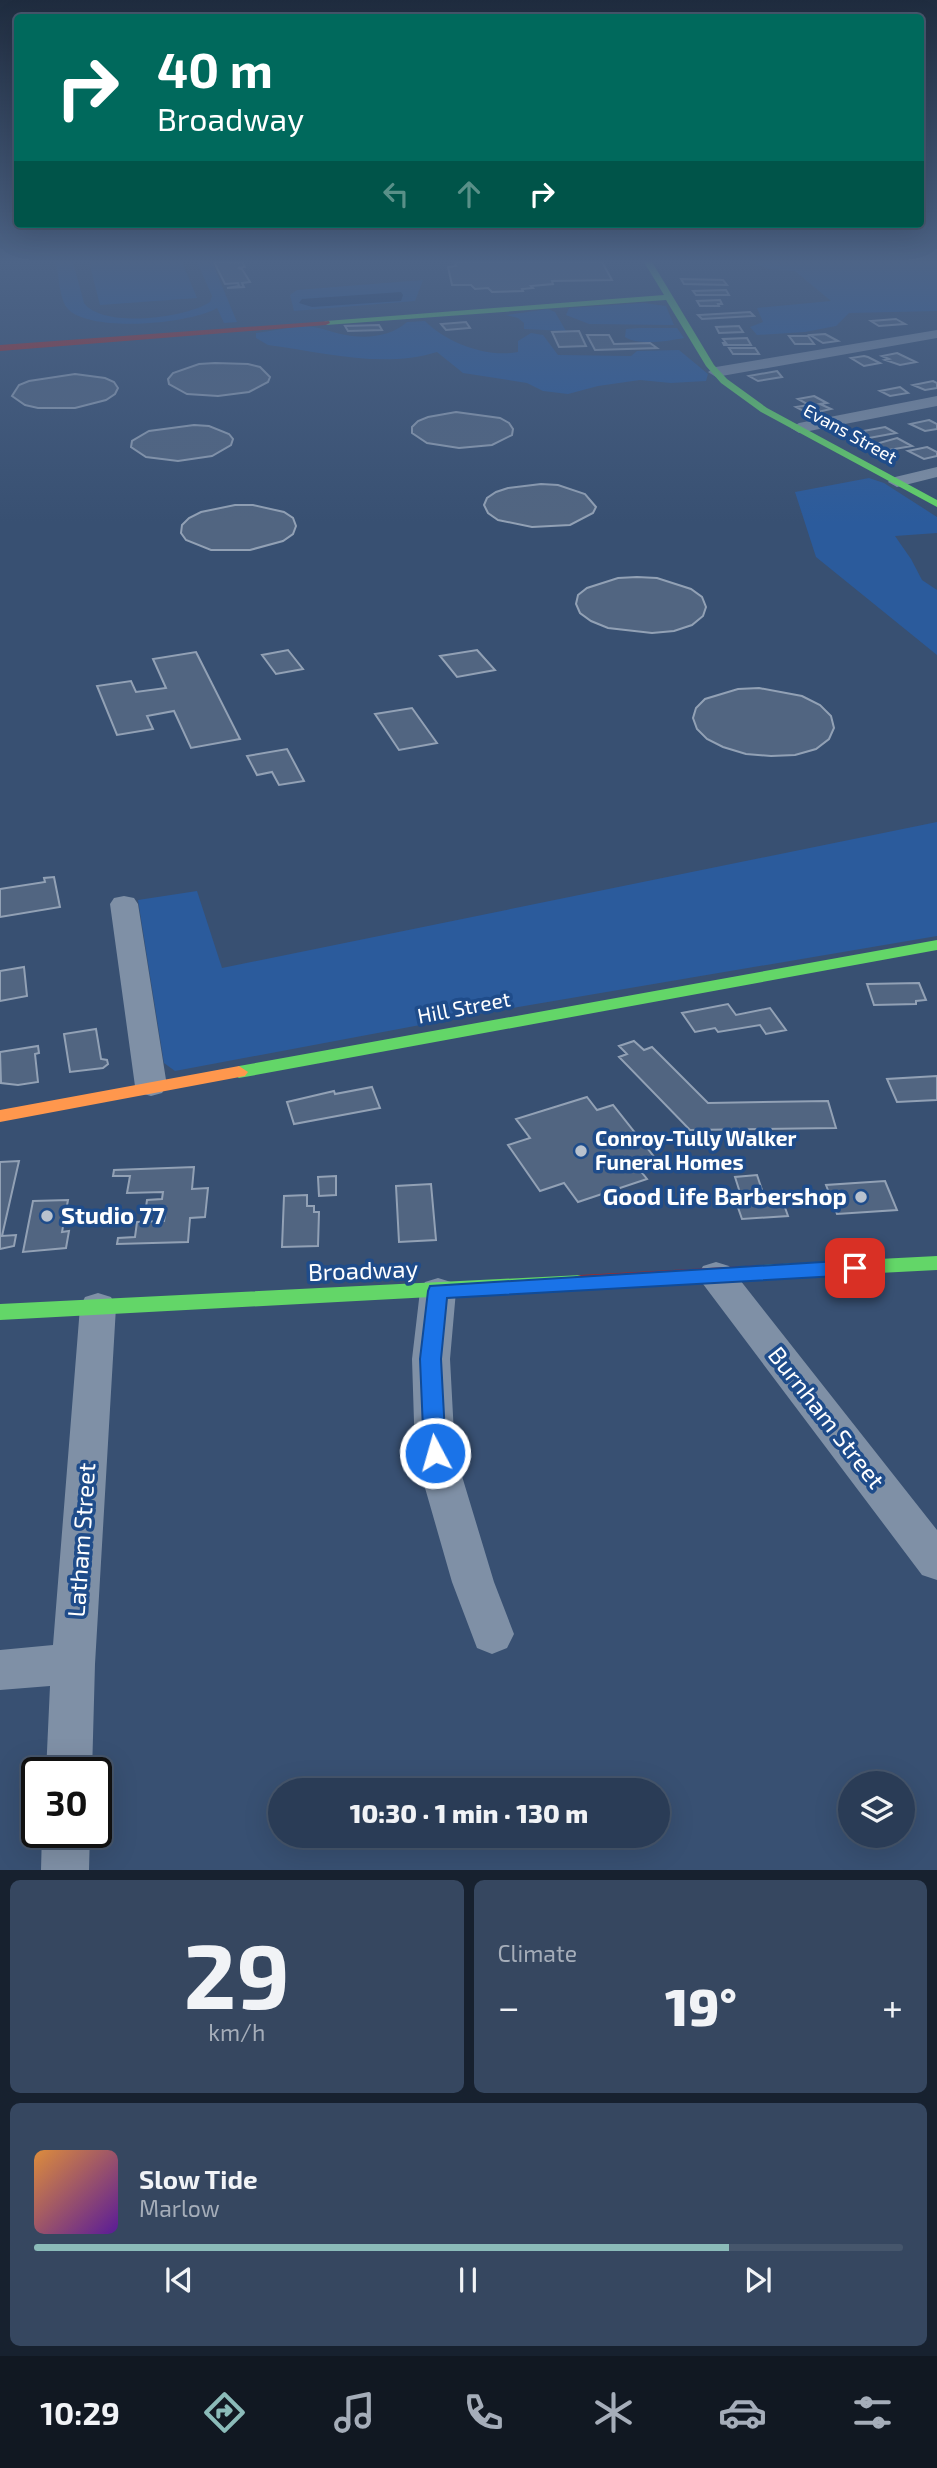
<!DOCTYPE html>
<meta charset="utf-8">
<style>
body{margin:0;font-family:"Exo 2",sans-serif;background:#364760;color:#f1f3f6;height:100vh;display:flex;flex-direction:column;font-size:26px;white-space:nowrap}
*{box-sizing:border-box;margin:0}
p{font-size:23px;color:#a5adb9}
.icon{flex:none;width:38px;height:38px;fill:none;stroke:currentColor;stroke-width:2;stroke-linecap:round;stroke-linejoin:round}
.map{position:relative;height:1870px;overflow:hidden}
.details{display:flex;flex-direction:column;gap:10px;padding:10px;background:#17212f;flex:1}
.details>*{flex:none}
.banner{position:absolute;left:14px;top:14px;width:910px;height:214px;border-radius:7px;box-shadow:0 7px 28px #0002,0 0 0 2px #46566c;background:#00695c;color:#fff;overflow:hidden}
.tools{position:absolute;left:838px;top:1771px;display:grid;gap:14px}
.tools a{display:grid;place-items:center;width:77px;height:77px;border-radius:50%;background:#2a3c56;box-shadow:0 7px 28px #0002,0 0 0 2px #46566c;font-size:35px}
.speed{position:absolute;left:21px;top:1757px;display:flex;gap:14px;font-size:35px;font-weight:700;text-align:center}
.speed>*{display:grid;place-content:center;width:91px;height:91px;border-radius:50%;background:#2a3c56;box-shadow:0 7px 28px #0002,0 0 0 2px #46566c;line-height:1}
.speed .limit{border:4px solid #111;border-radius:10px;background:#fff;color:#111}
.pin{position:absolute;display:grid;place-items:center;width:60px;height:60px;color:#fff;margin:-30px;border-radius:14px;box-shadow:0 4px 10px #0006}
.me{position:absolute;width:77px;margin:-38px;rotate:354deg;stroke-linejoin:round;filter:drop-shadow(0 0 5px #0008)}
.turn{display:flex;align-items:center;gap:24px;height:147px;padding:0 28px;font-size:32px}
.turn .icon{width:91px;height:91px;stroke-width:2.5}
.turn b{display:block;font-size:49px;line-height:60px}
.lanes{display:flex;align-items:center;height:66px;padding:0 28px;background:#0003;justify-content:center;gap:35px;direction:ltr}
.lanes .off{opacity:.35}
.big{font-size:52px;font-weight:800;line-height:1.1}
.details .widget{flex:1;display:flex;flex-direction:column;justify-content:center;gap:10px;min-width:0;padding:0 24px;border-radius:10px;background:#364760}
.details .dial{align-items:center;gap:0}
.dial b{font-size:91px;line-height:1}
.song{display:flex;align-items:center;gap:21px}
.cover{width:84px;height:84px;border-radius:10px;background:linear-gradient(135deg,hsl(30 70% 55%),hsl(270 70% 35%))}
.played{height:7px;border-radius:4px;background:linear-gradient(90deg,#8bbbb9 80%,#46566c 80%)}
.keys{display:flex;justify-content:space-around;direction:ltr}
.heat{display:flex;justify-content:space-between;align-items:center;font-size:38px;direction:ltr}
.details .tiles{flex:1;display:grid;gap:10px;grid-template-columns:1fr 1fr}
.widget:last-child{grid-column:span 2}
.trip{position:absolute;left:268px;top:1778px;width:402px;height:70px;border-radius:35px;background:#2a3c56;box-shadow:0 7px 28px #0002,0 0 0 2px #46566c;font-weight:800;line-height:70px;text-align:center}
.dock{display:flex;height:112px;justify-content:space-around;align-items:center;background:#111822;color:#a5adb9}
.dock .icon{width:49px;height:49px}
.dock .current{color:#8bbbb9}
.dock b{font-size:32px;color:#f1f3f6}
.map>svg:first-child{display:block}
.green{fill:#2b5b9c}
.water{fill:#18396a}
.building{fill:#516581;stroke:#92a1b5;stroke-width:2}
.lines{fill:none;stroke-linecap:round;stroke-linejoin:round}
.street{fill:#7f90a6;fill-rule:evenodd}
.fast{fill:#63d668;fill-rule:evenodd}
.slow{fill:#ff974d;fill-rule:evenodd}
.jam{fill:#b3261e;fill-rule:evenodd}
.route{fill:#1a73e8;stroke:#114b97;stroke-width:2}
.poi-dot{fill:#b9c2ce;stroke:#1f4c8a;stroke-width:2.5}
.labels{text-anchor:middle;stroke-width:7;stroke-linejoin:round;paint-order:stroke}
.far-street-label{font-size:18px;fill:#fff;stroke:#1f4c8a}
.street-label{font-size:21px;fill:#fff;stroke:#1f4c8a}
.poi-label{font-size:21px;font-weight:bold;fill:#fff;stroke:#1f4c8a;text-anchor:start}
.near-poi-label{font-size:24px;font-weight:bold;fill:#fff;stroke:#1f4c8a;text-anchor:end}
.near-street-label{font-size:24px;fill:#fff;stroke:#1f4c8a}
</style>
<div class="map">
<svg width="937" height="1870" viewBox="0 0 937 1870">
<rect width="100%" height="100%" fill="#385072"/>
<!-- green -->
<path class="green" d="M56 262H73L84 303C103 329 186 318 210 302L212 296 197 262H212L237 322 224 323 217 308C191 324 90 333 68 309 59 299 59 275 56 262Z
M89 262H182L197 298 100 305Z
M753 262H937V311L849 313 836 326 805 332 757 335 750 327 763 322 757 308 831 301 795 271 770 269 751 263Z
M423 280 415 301 294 311 290 295 297 290Z
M644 303 666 306 674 325 589 324 566 315 569 308Z
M548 309 555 312 566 331 524 329V323L518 318 506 315Z
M425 321C447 343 487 358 518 352V341L531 333 543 335 558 355 631 356 637 351 679 350 708 374 706 381 671 383 640 380 598 386 568 394 543 391 527 383 463 373 437 352C382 369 323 352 268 345L256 338V333C272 331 288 327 304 326 319 326 332 333 346 335 367 339 392 336 407 322Z
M640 328H677L684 338C669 341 638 346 625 337L626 329Z
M869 478 884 483 937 517V533L895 536 911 559 922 580 937 590V655L816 557 795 492Z
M937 822V936L500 1010 175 1071 164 1063 138 900 197 891 222 968Z"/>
<!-- water -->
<path class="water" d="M401 292 403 295 401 301 312 307 299 303 302 299Z"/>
<!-- building -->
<path class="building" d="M214 262 243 263 245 267 238 268 242 269 250 282 242 283 244 287 227 288 239 286 238 283 225 284Z
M463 262H602L612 280 552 281 553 284 531 286 533 288 522 289 523 291 492 292 488 288 475 289 471 285H452L448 267 456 266 455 263Z
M681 279 723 280 727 285 684 284Z
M726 290 729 295H696L693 291Z
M720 300 722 304H718L719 306H700L697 301Z
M750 312 754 316 702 319 698 315Z
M896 319 905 324 879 326 871 321Z
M466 322 470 328 446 330 441 324Z
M379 325 382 330 348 331 345 326Z
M739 326 743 332 719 333 716 327Z
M579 331 586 346 559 347 552 332Z
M825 334 838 341 823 343 810 335Z
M587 335H609L614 344 650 343 657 348 595 350Z
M789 336H808L814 344H795Z
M747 338 751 345H724L723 343H726L723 339Z
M729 348H755L759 354H733Z
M897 353 916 362 900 365 885 360 889 359 882 356Z
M864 356 868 357 880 363 864 366 851 358Z
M215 363 248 364 260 367 270 377 268 382 249 392 218 396 187 394 169 384 168 379 173 373 199 364Z
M777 371 782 377 758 381 749 376Z
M75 374 105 378 114 382 118 388 115 394 106 400 75 408H38L25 405 12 396 19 385 29 381Z
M933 381 937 383V388L925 390 913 385Z
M900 387 908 393 890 396 880 391Z
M814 396 827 403 820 404 831 409 809 414 796 407 809 405 798 399Z
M456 412 500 418 509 423 513 429 512 435 492 445 459 448 427 443 412 433V427L418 421 428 417Z
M929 420 937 424V429L925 431 910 424Z
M194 425 209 426 229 434 233 439 231 445 212 456 178 461 146 457 131 447 132 441 149 431Z
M885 427 896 433 869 438 858 432Z
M897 438 912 446 883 451 872 445Z
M927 447 937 452V456L924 459 908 451Z
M541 484 558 485 585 494 596 507 593 513 570 525 532 527 498 520 488 513 484 505 487 498 496 492 508 488Z
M235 505H253L284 512 293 518 296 526 293 534 283 541 250 550H211L186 540 181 533 182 525 189 518 201 512Z
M637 577 657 578 691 589 702 597 706 607 703 616 692 625 674 631 652 633 608 628 591 621 580 613 576 604 578 595 587 588 618 578Z
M288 650 303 669 276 674 262 655Z
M477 650 495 670 457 677 440 656Z
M196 652 240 739 191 748 174 711 147 716 153 729 117 735 97 686 131 681 136 692 166 688 153 659Z
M759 688 802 696 820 705 831 716 834 728 829 739 816 749 795 755 771 756 746 754 723 747 707 739 697 729 693 718 696 708 705 699 738 689Z
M412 708 437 743 399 750 375 714Z
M287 749 304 781 279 785 272 772 257 775 247 756Z
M54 877 60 907 0 917V889L45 882 44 878Z
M24 967 27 996 0 1001V971Z
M919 983 926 1000 916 1001V1004L874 1005 867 984Z
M728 1004 736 1015 770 1008 786 1030 766 1034 760 1025 718 1032 715 1028 695 1032 682 1013Z
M96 1029 101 1059 107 1060 108 1064 103 1068 70 1072 64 1034Z
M634 1041 644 1050 652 1047 708 1103 828 1101 836 1128 690 1130 619 1057 627 1054 619 1046Z
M38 1046 39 1053 35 1054 38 1082 18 1085 1 1083 0 1052Z
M937 1076V1100L897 1102 887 1079Z
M372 1087 380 1108 294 1124 287 1102 334 1091 335 1094Z
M587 1097 597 1110 613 1105 655 1158 635 1164 647 1179 578 1202 564 1183 540 1191 508 1145 530 1138 516 1119Z
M19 1161 2 1236 16 1235 14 1246 0 1249V1162Z
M194 1167 192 1189 208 1188 205 1217 190 1218 188 1242 117 1244 118 1238 135 1237 137 1222 164 1221 166 1207H146L147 1200 162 1199 163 1192 127 1193 130 1176H113L114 1170Z
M757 1175 763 1193H769L771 1199H782L788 1216 742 1219 735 1199H742L735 1177Z
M336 1176V1195L319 1196 318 1177Z
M885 1181 897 1210 837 1214 826 1185Z
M431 1184 436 1240 399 1242 396 1186Z
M307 1195V1206H314V1212H319L318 1246 282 1247 284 1196Z
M68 1200 62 1232 69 1231 66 1248 23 1252 33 1201Z"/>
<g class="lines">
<!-- street -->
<path class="street" d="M937 330V338L716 377 708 372 716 367Z
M937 396V406L799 433 791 428 799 423Z
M937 467V477L897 487 888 482 891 478Z
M124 896 134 898 138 904 167 1086 162 1093 151 1096 140 1093 135 1086 110 904 114 898Z
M716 1262 729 1266 937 1530V1580L922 1575 703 1284 698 1275 703 1266Z
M438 1278 451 1282 456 1291 450 1359 455 1453 494 1582 514 1634 507 1648 492 1654 477 1648 452 1582 415 1453 412 1359 420 1291 425 1282Z
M98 1293 111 1297 116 1307 95 1664 92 1773H46L50 1686 0 1690V1650L53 1645 80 1307 85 1297Z
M42 1832H90L89 1870H41Z"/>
<!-- fast -->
<path class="fast" d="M644 262H652L714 365 727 379 767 408 937 500V507L761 412 721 383 706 366 666 300 326 325 322 323 326 321 664 295Z
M937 940V950L239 1078 230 1072 239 1066Z
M937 1256V1270L763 1279 756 1277 753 1272 756 1267 763 1265Z
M581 1275 588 1277 591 1282 588 1287 581 1289 0 1320V1304Z"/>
<!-- slow -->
<path class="slow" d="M239 1066 248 1072 245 1076 0 1122V1110Z"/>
<!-- jam -->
<path class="jam" d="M329 321 330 323 326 325 0 351V345Z
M763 1265 770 1267 773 1272 770 1277 763 1279 581 1289 574 1287 571 1282 574 1277 581 1275Z"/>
</g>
<!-- sky -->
<linearGradient id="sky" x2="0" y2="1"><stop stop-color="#1f2c3f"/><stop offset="0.5" stop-color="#4d6487"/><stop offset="1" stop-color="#4d6487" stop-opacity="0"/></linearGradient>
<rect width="937" height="523" fill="url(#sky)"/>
<!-- route -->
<path class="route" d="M855 1260 862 1262 865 1268 862 1273 855 1275 447 1298 441 1359 446 1453 443 1460 435 1462 427 1460 424 1453 420 1359 428 1291 430 1286Z"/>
<!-- markers -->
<g class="poi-dot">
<circle cx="581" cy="1151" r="7"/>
<circle cx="861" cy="1197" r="7"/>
<circle cx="47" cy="1216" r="7"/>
</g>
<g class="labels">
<!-- far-street labels -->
<g class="far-street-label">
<text transform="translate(850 434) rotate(29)" y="6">Evans Street</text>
</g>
<!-- street labels -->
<g class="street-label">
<text transform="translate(464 1008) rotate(-11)" y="7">Hill Street</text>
</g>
<!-- poi labels -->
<g class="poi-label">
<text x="595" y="1146">Conroy-Tully Walker<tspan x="595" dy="24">Funeral Homes</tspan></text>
</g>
<!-- near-poi labels -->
<g class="near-poi-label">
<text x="847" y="1205">Good Life Barbershop</text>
<text x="61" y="1224" text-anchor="start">Studio 77</text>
</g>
<!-- near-street labels -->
<g class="near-street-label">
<text transform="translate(363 1271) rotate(-2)" y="8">Broadway</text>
<text transform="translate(826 1418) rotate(52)" y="8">Burnham Street</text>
<text transform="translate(82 1540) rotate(-86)" y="8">Latham Street</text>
</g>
</g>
</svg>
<div class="tools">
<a><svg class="icon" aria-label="layers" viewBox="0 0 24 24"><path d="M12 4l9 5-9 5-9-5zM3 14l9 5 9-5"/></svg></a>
</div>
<div class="speed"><div class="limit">30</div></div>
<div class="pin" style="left:855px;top:1268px;background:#d93025"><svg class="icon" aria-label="arrive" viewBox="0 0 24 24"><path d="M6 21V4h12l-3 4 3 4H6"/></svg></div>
<svg class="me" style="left:435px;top:1453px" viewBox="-20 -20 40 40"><circle r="17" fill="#1a73e8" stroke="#fff" stroke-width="3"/><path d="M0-11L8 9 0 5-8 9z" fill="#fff"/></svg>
<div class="trip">10:30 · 1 min · 130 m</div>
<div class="banner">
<div class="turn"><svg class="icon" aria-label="right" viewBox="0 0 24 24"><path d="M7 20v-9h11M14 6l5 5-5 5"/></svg><div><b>40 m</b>Broadway</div></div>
<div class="lanes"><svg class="icon off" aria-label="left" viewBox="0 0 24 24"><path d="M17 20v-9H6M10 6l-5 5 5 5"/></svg><svg class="icon off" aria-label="ahead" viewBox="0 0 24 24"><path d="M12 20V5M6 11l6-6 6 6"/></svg><svg class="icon" aria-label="right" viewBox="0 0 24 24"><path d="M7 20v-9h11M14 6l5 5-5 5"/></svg></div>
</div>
</div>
<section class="details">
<div class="tiles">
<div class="widget dial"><b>29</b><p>km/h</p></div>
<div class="widget"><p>Climate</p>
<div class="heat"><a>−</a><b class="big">19°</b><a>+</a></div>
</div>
<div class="widget">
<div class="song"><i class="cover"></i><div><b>Slow Tide</b><p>Marlow</p></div></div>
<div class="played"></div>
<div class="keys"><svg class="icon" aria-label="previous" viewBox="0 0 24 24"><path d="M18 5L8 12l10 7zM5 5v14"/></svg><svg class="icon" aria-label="pause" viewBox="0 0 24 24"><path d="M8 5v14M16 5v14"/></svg><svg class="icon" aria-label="next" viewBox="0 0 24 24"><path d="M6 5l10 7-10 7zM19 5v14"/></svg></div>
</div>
</div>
</section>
<nav class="dock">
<b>10:29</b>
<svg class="icon current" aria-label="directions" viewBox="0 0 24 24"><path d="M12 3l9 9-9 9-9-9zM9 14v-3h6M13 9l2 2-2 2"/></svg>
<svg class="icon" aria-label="music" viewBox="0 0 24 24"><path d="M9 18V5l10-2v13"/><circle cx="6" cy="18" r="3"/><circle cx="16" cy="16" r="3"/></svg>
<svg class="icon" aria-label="phone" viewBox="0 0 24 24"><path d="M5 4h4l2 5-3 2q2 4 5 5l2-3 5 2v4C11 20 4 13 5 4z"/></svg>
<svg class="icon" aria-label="climate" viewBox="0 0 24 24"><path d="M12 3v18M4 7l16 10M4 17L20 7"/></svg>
<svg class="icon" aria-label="car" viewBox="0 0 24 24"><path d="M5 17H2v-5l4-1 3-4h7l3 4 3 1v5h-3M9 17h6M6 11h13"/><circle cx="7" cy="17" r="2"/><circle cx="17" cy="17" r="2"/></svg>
<svg class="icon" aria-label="filters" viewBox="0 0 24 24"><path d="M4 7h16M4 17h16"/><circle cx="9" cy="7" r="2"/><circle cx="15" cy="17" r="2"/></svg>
</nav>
